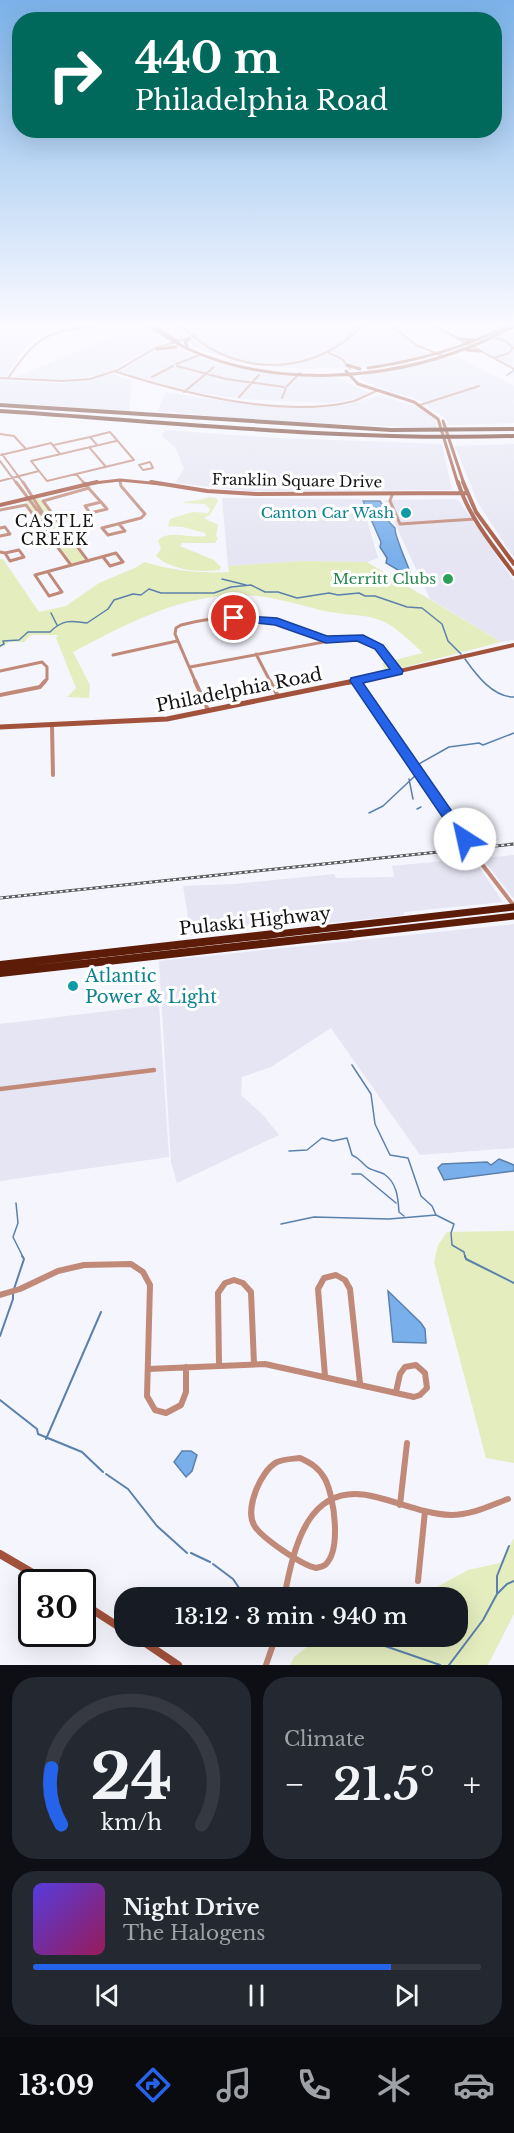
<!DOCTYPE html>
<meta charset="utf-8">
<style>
body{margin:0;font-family:"Libre Baskerville",serif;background:#242831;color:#f1f3f6;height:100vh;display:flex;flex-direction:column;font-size:22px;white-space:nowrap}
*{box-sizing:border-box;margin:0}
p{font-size:20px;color:#9ea1a6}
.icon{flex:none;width:33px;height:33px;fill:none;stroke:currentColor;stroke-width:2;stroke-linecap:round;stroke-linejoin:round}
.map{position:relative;height:1665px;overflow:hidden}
.drawer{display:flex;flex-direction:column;gap:12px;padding:12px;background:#0d0f14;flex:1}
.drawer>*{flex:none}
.banner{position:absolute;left:12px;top:12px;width:490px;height:126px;border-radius:24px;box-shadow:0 6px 24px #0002;background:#00695c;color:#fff;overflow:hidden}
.speed{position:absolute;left:18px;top:1569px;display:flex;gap:12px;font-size:30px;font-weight:700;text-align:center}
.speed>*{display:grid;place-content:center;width:78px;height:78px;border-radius:50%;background:#171b24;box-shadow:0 6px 24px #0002;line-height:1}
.speed .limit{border:3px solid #111;border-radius:9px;background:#fff;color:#111}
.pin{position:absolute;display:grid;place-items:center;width:51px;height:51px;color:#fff;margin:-26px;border:3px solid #fff;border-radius:50%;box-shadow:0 2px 6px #0007}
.me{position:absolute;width:66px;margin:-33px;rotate:325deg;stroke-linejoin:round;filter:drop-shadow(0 0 4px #0008)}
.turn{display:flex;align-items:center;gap:21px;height:126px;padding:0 24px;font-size:27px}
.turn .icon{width:78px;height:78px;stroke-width:2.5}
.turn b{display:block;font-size:42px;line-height:51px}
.big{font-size:45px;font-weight:600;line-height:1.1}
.drawer .widget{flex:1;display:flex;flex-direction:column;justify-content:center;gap:9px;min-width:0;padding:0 21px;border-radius:24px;background:#242831}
.drawer .dial{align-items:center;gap:0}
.dial svg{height:156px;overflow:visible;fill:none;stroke:#363941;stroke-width:7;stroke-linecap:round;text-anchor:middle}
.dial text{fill:#f1f3f6;stroke:none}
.song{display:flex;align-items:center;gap:18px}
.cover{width:72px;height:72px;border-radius:9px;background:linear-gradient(135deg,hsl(250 70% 55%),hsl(330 70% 35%))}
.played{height:6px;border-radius:3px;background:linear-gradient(90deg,#2563eb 80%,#363941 80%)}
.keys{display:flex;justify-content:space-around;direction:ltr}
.heat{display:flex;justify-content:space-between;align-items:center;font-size:33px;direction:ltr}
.drawer .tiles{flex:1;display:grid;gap:12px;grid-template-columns:1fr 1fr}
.widget:last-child{grid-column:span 2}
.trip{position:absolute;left:114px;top:1587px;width:354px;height:60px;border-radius:24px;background:#171b24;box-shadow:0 6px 24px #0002;font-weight:600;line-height:60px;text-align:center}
.dock{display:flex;height:96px;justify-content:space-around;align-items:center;background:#090b0e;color:#9ea1a6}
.dock .icon{width:42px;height:42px}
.dock .current{color:#2563eb}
.dock b{font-size:27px;color:#f1f3f6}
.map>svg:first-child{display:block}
.built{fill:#e5e5f3}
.green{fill:#e4edbe}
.water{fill:#79afeb;stroke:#5b80ab;stroke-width:1.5}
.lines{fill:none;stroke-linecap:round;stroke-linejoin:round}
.stream-far1{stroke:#5b80ab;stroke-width:1.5}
.stream{stroke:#5b80ab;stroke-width:2}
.street-far4{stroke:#c18978;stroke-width:2}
.street-far3{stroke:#c18978;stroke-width:3}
.street-far2{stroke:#c18978;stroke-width:4}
.street-far1{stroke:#c18978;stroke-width:4.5}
.street{stroke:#c18978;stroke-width:6}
.secondary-far3{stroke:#a2523b;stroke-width:3}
.secondary-far2{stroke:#a2523b;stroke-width:4}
.secondary-far1{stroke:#a2523b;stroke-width:5}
.secondary{stroke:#a2523b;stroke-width:8}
.highway-far2{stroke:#5c1c07;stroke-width:4}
.highway-far1{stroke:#5c1c07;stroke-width:7}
.highway{stroke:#5c1c07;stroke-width:8}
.rail-casing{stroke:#58585d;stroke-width:3}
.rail{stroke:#fff;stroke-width:1.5;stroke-dasharray:3;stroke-linecap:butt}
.route{fill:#2563eb;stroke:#184099;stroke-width:1.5}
.culture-dot{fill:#0f9aa8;stroke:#fff;stroke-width:2}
.leisure-dot{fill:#2e9e5b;stroke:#fff;stroke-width:2}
.labels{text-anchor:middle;stroke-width:6;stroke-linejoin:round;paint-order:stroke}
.far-street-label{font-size:15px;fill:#141417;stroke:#fff}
.far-culture-label{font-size:15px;fill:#0d838f;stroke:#fff;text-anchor:end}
.far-leisure-label{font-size:15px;fill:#27864d;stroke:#fff;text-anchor:end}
.far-neighbourhood-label{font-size:16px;letter-spacing:1.5px;fill:#141417;stroke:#fff}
.street-label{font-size:18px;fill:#141417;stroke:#fff}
.culture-label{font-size:18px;fill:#0d838f;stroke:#fff;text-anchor:start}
</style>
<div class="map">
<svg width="514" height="1665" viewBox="0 0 514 1665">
<rect width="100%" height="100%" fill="#f5f5fe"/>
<!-- built -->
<path class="built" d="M0 326H81L51 331 36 337 28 344 3 380 64 383 113 374 132 381 129 411 0 402Z
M99 326H142L161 341 113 370 98 375 61 380 17 377 110 337Z
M158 326H389L427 354 391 364 361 367 303 369 277 367 244 362 200 350 168 334Z
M505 333H514L513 367 478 347Z
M164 348H175L214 361 249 369 340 378 358 388 371 393 355 399 331 403 241 399 173 389 118 371 148 353Z
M456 356 514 386V423L450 425 445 418 419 400 377 387 360 378 365 374Z
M166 392 229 402 316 406 349 404 380 395 423 409 434 417 438 428 265 421 158 411Z
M165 430 278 438 442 444 452 490 248 491 175 483 184 469 176 448 162 436Z
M514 444V558L478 503 455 446Z
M222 498 361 499 378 558 367 562 301 561 228 566Z
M456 499 460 502 514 581V640L501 642 430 599 384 500Z
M514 855V899L482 858Z
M473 858 503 902 404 912V915L369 919 191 936 183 886 234 884 334 874 336 878 394 877 392 866Z
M514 924V1148L420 1155 331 1028 271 1067 242 1077 241 1095 263 1115 279 1135 177 1183 171 1162 159 961Z
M159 1005 169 1157 0 1181V1024Z"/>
<!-- green -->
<path class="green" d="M209 497 217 498 218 501 210 515 204 518 218 525 216 536 218 538 215 543H182L180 546 214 560 221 567 220 570C199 573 171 570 156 556L161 549 158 540C171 529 191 539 206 536L205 533 183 527 168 526 170 519 192 512 208 513 210 509 205 504 182 503C191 500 200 501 209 497Z
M39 498 85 560 72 563 25 501Z
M0 559H3L39 612 66 606 99 583 137 567 144 562C171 570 200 574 229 572L228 566 301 561 367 562 501 642 386 672 382 663 423 653C412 643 400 631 388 624 370 613 345 616 325 611 297 604 265 594 235 595 176 597 124 625 73 652L90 685 89 698 67 697 76 688 56 638 58 635H31L24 642H9L0 648Z
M514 1231V1463L486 1458 434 1262 438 1245 447 1232Z
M514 1538V1614L488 1665H290L294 1657 320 1637 458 1636V1598L419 1597 468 1570 500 1563Z"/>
<!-- water -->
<path class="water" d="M363 501H380L390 517 389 522 395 528C394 535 408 565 411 575L408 576 386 563 387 558 380 547 381 542Z
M499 1159 514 1165V1171L444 1180 438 1168 442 1164 487 1162 491 1165Z
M388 1291 421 1323 425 1329 426 1343 393 1342Z
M182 1451H191L197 1455 192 1471 186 1477 174 1462Z"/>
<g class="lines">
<!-- stream-far1 -->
<path class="stream-far1" d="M507 375 513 371
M222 579 246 585
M51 613 57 625
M0 646 4 644 3 641 19 640 28 632H50C62 620 70 620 87 623L108 609 114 600 133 594 141 595 149 589 161 593H214L231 587 251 585 265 592H278L297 598 329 593 338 595 359 593 365 596H375L407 607 422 608 442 624 448 641 461 654
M465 659C477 676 493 697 514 697
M417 765 449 747 479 743 483 745 514 733
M409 779 413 799
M417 809 421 807
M369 813 383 806 417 774
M352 1065 371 1094 375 1124 390 1155 408 1158 421 1196 432 1206 436 1215
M289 1151 307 1150 322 1138 333 1141 347 1138 352 1155C359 1158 361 1162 367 1167 372 1171 379 1171 384 1174 397 1183 398 1197 399 1212L404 1216
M352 1174H361L396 1203
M16 1203 18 1223 13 1237 23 1257
M281 1224 314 1217 389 1219 436 1215 454 1224 451 1233 452 1245 464 1252 465 1257"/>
<!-- stream -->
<path class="stream" d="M465 1256 466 1259 514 1283
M14 1289 24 1259 22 1256
M0 1336 13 1299V1293
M0 1400 37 1429 38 1434 82 1452 103 1472
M46 1439 101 1312
M106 1474 128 1489 157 1526 187 1553
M191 1553 210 1562
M213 1564 233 1579 246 1598
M497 1593V1576L509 1546
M356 1636 440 1665
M449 1665 483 1620 497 1594 507 1584 514 1581"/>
<!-- street-far4 -->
<path class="street-far4" d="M181 326C192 334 202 345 215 351 265 376 323 367 361 326
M392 326 416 345 443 356
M435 326 514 369
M494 337 507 342 513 348 509 353 494 358
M329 353 342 359 350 369
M176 364 200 355
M177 366 226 379 284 387
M114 371C181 393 284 419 354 401 362 398 371 393 379 390
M152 377 173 366
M0 378 63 381 90 379 118 370 155 348 195 336
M8 378C37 337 43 333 93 326
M287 386 300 373
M184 392 214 367
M239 397 259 375
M282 398 286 388
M420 405 479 386
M0 434 14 436 26 449
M54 445 90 437
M97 445 90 437 110 432 134 460 47 481 31 461 116 441
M89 447 106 467
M2 454 24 484
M1 455 51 443 60 454
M0 461 17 484
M150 462 153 468 143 470 139 465Z
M76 474 85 484
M120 480 121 484
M0 481 39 471"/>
<!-- street-far3 -->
<path class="street-far3" d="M16 482 37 510 48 520
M23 482 42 512
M83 482 101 502
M392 495 390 501 400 524 475 519
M101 502 107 509 90 513 85 506Z
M0 510 26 505 71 565
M39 522 55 518
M119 524 125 531 108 535 102 528 141 518 145 514 121 486 120 482
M0 528 5 527 10 534 0 536
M55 545 72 540
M19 550 24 557 10 561 5 553Z
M0 552 5 553
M88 561 43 501 89 488
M48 572 62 592 49 596 35 575 116 553 123 562 110 566 103 557
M234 603V618
M256 654 271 683
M113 655 177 641
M190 667 351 637C373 640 385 653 398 671
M0 671 42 662 47 667V679L44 683
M196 683 175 634 176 628 181 625C232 611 279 619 326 640"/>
<!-- street-far2 -->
<path class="street-far2" d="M195 681 208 710
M270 681 278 696
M356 681 464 839
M0 695 40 687 45 681
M52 726 53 775
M478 859 514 906"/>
<!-- street-far1 -->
<path class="street-far1" d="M0 1089 154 1070"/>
<!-- street -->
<path class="street" d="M0 1295 20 1289 58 1271 84 1265 131 1264 143 1272 150 1285 147 1396 155 1410 166 1413 181 1405 186 1392V1367
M219 1365 218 1293 225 1283 234 1280 243 1283 251 1292 254 1364
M148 1369 265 1364 414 1397 420 1395 427 1388 425 1373 416 1365 405 1367 400 1374 396 1392
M325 1376 318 1289 324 1278 336 1275 345 1280 350 1289 360 1383
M300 1458C311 1463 319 1468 325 1479 334 1496 342 1550 325 1565 322 1567 319 1567 316 1568 302 1565 261 1538 254 1525 245 1509 260 1471 277 1462 284 1459 292 1459 300 1458Z
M400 1505 407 1443
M418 1581 425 1511
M284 1598C294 1546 308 1479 376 1497 401 1503 425 1514 451 1515 472 1515 489 1506 508 1499
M266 1665 276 1636"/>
<!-- secondary-far3 -->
<path class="secondary-far3" d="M148 326C161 333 174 342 188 349 274 388 386 381 472 346 486 341 500 333 513 326
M155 326 179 343
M458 339 474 340
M187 346 185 342 189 339
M157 349 176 347
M467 350 480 351
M347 365 360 369
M368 368C416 361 461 349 505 327
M346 371 358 384 414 402 438 419 458 484
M443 421 464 484
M85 484 120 480 161 484"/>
<!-- secondary-far2 -->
<path class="secondary-far2" d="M151 482 207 491 256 494 467 493
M458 482C468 516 493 546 514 574
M463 482 476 512 514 564
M0 505 97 482
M347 683 514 645"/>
<!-- secondary-far1 -->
<path class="secondary-far1" d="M0 727 167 719 354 681"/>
<!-- secondary -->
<path class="secondary" d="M0 1554 48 1582
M82 1603 124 1630
M135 1636 178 1665"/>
<!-- highway-far2 -->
<path class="highway-far2" d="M510 328 514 326
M0 405 391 430 514 429
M0 411C171 422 343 441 514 436"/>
<!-- highway-far1 -->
<path class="highway-far1" d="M260 936 514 907
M337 936 514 916"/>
<!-- highway -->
<path class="highway" d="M0 965 274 934
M0 973 351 934"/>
<defs>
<path id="rail" d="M0 898 514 844"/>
</defs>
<!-- rail casing -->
<use href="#rail" class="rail-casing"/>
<!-- rail -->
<use href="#rail" class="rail"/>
</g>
<!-- sky -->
<linearGradient id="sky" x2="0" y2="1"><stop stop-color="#7bb2e9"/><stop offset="0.58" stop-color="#fafaff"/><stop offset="1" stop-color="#fafaff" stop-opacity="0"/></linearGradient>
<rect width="514" height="559" fill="url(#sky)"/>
<!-- route -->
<path class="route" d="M234 615 277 618 327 636 363 635 383 645 403 671 402 674 363 683 469 836 471 839 469 843H460L350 681 351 678 390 669 375 649 357 641 326 643 275 625 230 620V616Z"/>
<!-- markers -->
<g class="culture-dot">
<circle cx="406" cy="513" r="6"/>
<circle cx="73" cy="986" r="6"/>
</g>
<circle class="leisure-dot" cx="448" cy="579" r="6"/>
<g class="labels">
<!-- far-street labels -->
<g class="far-street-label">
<text transform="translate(297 481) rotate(1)" y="5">Franklin Square Drive</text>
</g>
<!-- far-culture labels -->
<g class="far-culture-label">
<text x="394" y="518">Canton Car Wash</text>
</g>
<!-- far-leisure labels -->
<g class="far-leisure-label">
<text x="436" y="584">Merritt Clubs</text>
</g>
<!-- far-neighbourhood labels -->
<g class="far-neighbourhood-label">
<text x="55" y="527">CASTLE<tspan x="55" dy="18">CREEK</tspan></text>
</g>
<!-- street labels -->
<g class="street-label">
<text transform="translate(239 690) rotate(-11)" y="6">Philadelphia Road</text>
<text transform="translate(255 921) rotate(-6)" y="6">Pulaski Highway</text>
</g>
<!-- culture labels -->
<g class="culture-label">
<text x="85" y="982">Atlantic<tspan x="85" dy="21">Power &amp; Light</tspan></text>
</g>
</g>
</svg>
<div class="speed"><div class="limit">30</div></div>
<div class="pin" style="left:234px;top:618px;background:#d93025"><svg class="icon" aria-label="arrive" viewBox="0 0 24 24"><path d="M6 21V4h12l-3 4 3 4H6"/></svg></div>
<svg class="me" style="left:465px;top:839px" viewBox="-20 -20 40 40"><circle r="19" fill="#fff"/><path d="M0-13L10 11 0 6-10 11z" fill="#2563eb"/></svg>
<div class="trip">13:12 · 3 min · 940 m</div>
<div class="banner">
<div class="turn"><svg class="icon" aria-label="right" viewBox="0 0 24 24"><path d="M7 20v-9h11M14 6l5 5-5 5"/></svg><div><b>440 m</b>Philadelphia Road</div></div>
</div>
</div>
<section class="drawer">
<div class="tiles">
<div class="widget dial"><svg viewBox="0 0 100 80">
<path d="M14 69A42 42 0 1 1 86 69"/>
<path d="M14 69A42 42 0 0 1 9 40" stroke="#2563eb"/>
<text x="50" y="56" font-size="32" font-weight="700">24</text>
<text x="50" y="72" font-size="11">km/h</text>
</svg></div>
<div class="widget"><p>Climate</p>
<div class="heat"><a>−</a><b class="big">21.5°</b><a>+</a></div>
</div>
<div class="widget">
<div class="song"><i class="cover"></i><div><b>Night Drive</b><p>The Halogens</p></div></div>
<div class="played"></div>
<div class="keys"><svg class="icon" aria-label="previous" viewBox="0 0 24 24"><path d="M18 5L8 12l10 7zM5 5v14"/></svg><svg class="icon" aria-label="pause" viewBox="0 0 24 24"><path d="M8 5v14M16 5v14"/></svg><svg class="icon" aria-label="next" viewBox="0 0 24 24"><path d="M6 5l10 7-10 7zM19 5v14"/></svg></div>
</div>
</div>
</section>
<nav class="dock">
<b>13:09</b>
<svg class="icon current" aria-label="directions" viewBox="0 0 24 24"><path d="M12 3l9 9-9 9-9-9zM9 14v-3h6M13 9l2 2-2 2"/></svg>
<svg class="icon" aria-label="music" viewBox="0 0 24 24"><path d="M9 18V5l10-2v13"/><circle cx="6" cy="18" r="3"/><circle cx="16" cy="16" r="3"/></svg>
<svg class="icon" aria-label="phone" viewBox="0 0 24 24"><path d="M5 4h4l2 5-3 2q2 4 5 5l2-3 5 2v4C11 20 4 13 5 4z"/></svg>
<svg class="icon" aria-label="climate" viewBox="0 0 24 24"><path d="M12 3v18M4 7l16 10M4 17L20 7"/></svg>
<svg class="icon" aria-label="car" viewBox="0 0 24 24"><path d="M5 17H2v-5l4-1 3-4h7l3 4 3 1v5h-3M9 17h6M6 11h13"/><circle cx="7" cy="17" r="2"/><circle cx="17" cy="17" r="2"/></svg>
</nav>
